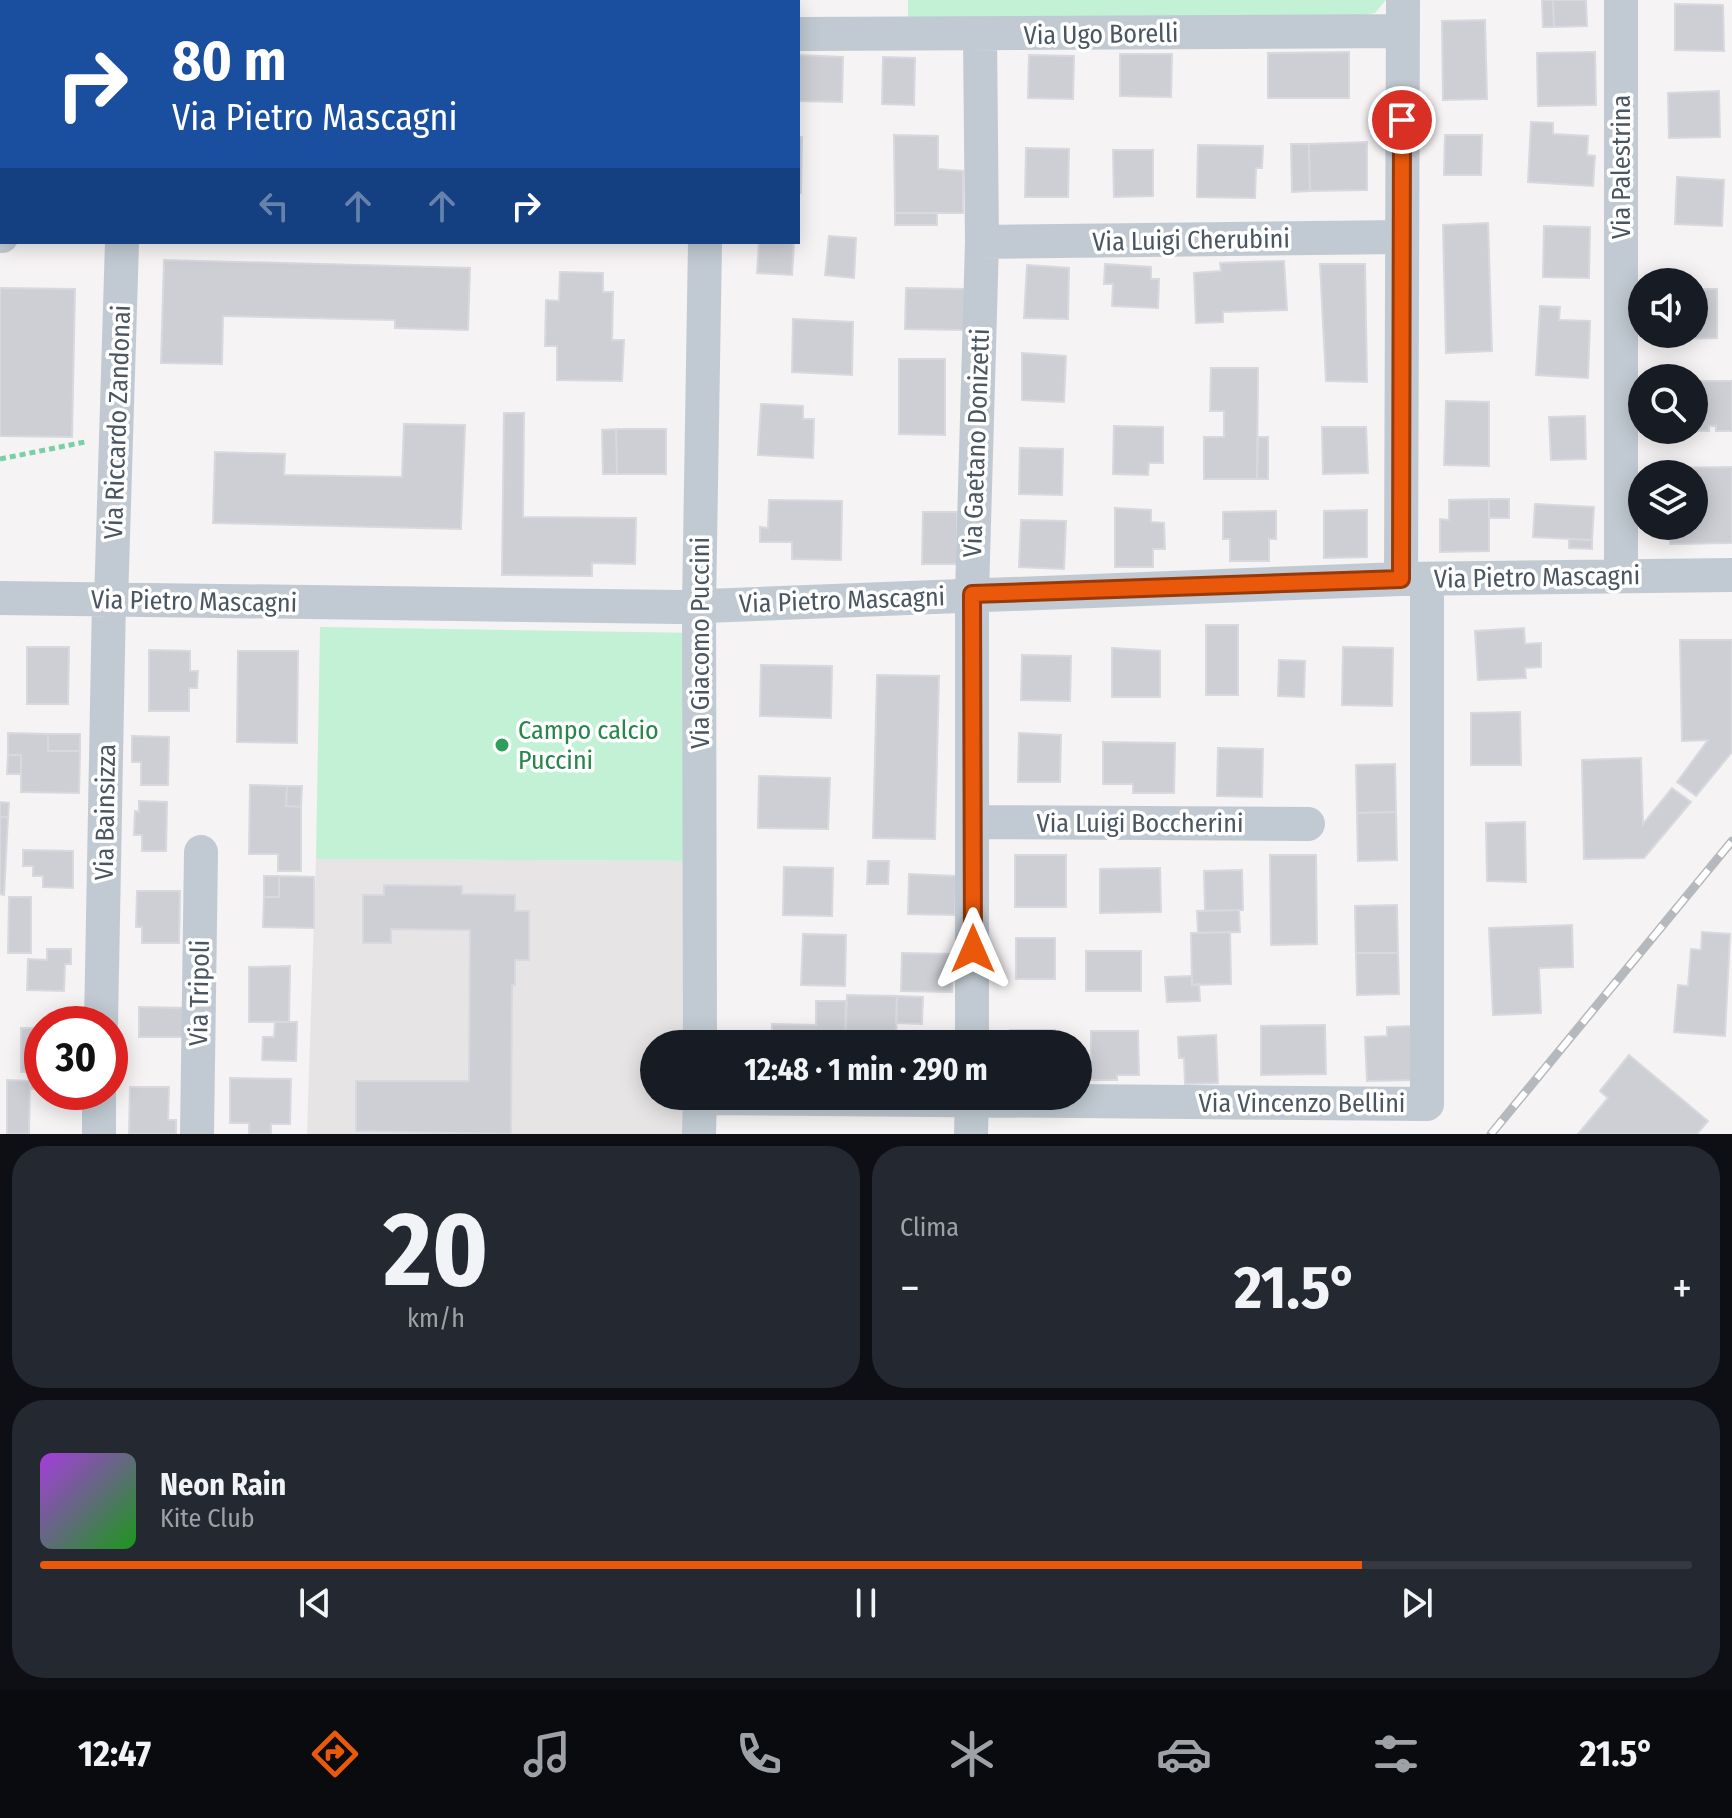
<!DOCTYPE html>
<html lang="it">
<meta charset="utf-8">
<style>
body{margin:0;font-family:"Fira Sans Condensed",sans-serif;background:#242831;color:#f1f3f6;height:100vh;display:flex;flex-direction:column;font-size:30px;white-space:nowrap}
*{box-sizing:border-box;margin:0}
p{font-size:26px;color:#9ea1a6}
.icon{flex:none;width:44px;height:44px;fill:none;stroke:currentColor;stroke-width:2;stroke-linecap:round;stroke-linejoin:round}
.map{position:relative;height:1134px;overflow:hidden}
.panel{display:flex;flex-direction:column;gap:12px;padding:12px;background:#0d0f14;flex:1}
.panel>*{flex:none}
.banner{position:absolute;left:0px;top:0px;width:800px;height:244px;box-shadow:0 4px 20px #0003;background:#1a4fa0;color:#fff;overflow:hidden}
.tools{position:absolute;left:1628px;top:268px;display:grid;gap:16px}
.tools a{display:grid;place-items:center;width:80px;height:80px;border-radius:50%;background:#171b24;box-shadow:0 4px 20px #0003;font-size:40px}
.speed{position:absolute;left:24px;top:1006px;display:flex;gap:16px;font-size:40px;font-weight:700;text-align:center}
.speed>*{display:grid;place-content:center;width:104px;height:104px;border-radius:50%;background:#171b24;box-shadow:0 4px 20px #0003;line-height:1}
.speed .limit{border:12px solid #d22;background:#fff;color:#111}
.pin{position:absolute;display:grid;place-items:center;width:68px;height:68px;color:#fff;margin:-34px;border:4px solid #fff;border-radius:50%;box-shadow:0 2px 8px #0007}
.me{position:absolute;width:88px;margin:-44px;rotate:0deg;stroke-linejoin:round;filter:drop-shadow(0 0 6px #0008)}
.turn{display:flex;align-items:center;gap:28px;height:168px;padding:0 40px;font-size:36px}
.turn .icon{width:104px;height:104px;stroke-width:2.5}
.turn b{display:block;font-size:56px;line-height:68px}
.lanes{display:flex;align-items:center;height:76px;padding:0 40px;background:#0003;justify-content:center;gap:40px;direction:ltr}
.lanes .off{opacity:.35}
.big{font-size:60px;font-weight:700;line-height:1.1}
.panel .widget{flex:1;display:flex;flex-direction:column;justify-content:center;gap:12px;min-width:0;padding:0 28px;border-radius:32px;background:#242831}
.panel .dial{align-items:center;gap:0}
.dial b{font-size:104px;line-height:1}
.song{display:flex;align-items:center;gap:24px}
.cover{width:96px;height:96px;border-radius:12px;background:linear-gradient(135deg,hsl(280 70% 55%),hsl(120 70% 35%))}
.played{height:8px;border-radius:4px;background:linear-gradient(90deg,#ea580c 80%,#363941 80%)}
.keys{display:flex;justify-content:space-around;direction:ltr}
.heat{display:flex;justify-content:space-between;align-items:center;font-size:44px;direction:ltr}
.panel .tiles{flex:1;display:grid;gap:12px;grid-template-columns:1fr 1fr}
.widget:last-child{grid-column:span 2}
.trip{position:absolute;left:640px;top:1030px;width:452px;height:80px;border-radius:40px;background:#171b24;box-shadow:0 4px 20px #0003;font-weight:700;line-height:80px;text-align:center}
.tab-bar{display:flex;height:128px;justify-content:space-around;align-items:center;background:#090b0e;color:#9ea1a6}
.tab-bar .icon{width:56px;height:56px}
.tab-bar .selected{color:#ea580c}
.tab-bar b{font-size:36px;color:#f1f3f6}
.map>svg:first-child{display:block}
.education{fill:#e6e4e5}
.green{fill:#c3f1d5}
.building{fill:#cdcfd5;stroke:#d7d9de;stroke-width:2}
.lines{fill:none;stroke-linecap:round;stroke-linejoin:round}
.path{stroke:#7ad0a6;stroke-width:5;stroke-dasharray:6 4;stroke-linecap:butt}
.street{stroke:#c1cad2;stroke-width:34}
.rail-casing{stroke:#b5b8bd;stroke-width:9}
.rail{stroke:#fff;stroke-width:6;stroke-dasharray:18;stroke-linecap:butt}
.route-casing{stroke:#983908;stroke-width:20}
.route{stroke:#ea580c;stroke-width:14}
.leisure-dot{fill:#2e9e5b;stroke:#fff;stroke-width:3}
.labels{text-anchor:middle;stroke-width:7;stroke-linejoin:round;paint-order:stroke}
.street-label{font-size:26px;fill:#4a5661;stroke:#fff}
.leisure-label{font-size:26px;fill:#27864d;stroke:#fff;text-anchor:start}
</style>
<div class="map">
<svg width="1732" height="1134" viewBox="0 0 1732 1134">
<rect width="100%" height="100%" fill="#f5f3f3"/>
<!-- education -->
<path class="education" d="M316 859 699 861V1044H654V1096H699V1134H307Z"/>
<!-- green -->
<path class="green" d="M0 0 87 2H2V206Z
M908 0H1386L1375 13 1364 15 908 22Z
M320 627 699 633V861L316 859Z"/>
<!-- building -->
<path class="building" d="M0 0H32L2 2V61Z
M163 0H221V2H163Z
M1542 0H1553L1554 27H1543Z
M1553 0H1586L1587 26 1554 27Z
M1675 4 1723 5 1724 51 1675 50Z
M1485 20 1487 99 1443 100 1442 21Z
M1349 52V98H1268V53Z
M1595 52 1596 105 1538 106 1537 53Z
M1120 54H1172L1171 97 1120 96Z
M798 55 843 57 842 102 798 101Z
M1029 55 1074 56 1073 99 1028 98Z
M883 57 915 58 914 105 882 104Z
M1719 91 1720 137 1669 138 1668 93Z
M1531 122 1553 123V134L1588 136 1587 155 1595 156 1593 186 1528 182Z
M894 135 938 136V169L963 171V213H895Z
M1445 135H1482L1481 175H1444Z
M798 137H802L801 193H798Z
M1367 142V190L1310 191 1309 144Z
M1291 144H1309L1310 191 1292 192Z
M1198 145 1263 146 1262 168H1256L1255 198 1197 197Z
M1026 148 1069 149 1068 197H1025Z
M1113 150H1153V196L1114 197Z
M1677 177 1724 180 1722 226 1675 224Z
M895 213H937V225H895Z
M1488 223 1492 351 1446 353 1443 225Z
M1544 226 1590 227 1589 278 1543 277Z
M829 236 856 238 854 278 825 275Z
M759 242H794L792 275 757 273Z
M164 260 470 268 468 330 395 328V320L223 316 222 364 161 363Z
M1284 261 1287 310 1223 312V322L1196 323 1194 273 1221 271 1220 263Z
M1105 264 1151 267V279H1159L1158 308 1112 306 1113 284H1104Z
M1320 264H1365L1367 382 1326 381Z
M1027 265 1069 268 1068 319 1024 318Z
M560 272 603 273V292H613L612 340H624L622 381 557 380V346H545L546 300 559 301Z
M0 288 75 289 72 437 0 436Z
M906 288 967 289 966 330 905 329Z
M1694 289H1717V338L1677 339V334H1694Z
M1540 306 1560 307 1559 320 1590 321 1588 378 1536 375Z
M793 319 853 322 852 375 792 372Z
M1022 353 1066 356 1064 402 1022 400Z
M899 359H945V435L899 434Z
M1211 368H1258L1257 479H1204V437H1224V411H1210Z
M1694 381H1732V431H1716V426H1709V431H1684L1694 430Z
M1446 401 1489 402V466L1444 465Z
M761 404 803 406V419H814L813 458 758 455Z
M504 413H524L523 517 636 518 635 564 592 563V576L502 575Z
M1585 416 1586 459 1551 460 1549 417Z
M404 424 465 425 461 529 213 523 215 452 285 454 284 475 402 477Z
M1114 426 1163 427V463H1149L1148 475 1113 474Z
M1322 427H1366L1368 473 1323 474Z
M616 429 617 474H603L602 430Z
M616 429H666V474H617Z
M1258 437H1268V479H1257Z
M1020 448 1063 449 1062 495 1019 494Z
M1732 467V543L1670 544 1669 526H1694V474H1669V468Z
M1489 499H1509V518H1489Z
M1489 499V551L1440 552V519L1449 520V500Z
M769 500 842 501 841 560 792 559V542H760V527L768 528Z
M1535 504 1594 507 1592 540 1533 537Z
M1115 508 1151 510V522L1164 523 1165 549H1153V567H1115Z
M1367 510V557L1324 558V511Z
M1276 511V539H1269V561H1230V539H1223V512Z
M923 512H957V564H922Z
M1021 520 1066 521 1064 569 1019 567Z
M1569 539 1592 540V549L1569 548Z
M1206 625H1238V695H1206Z
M1524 628 1525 644 1541 643V667L1525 668 1526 678 1478 680 1475 631Z
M1680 640H1732V752L1696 796 1677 782 1708 740 1682 741Z
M27 647H69L68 704H27Z
M1343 647 1393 648 1392 706 1342 705Z
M1112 648 1160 651V697H1112Z
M149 650 190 651V671H198L197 688H189V711H149Z
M238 651H298L297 743 237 742Z
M1022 655 1071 656 1070 701 1021 700Z
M1279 660 1305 661 1304 697 1278 696Z
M761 665 832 666 831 718 760 716Z
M877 675 939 676 935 839 873 838Z
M1520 712 1521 765H1471V713Z
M8 733 48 734V751H80L79 793 21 792V755H8Z
M1019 733 1061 735 1060 782H1018Z
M48 734H80V751H48Z
M132 736 169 737 168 785H141V762H132Z
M1103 742 1175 743 1174 793H1133V784H1103Z
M1218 748 1263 749 1262 797 1217 796Z
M8 755H21V774H7Z
M1641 758 1643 824 1672 788 1691 802 1644 858 1584 859 1582 760Z
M1395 764 1396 812 1357 813 1356 765Z
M759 776 830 778 828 829 758 828Z
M250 785 287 786 286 806 301 807V871H278V854H249Z
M287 786H302L301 807 286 806Z
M139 801 167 802 166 851H142V835H134L135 811 139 812Z
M0 802 9 803 8 817H0Z
M1396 812 1397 860 1358 861 1357 813Z
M0 817H8L4 895 0 894Z
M1525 822 1526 882 1487 881 1486 823Z
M23 850 73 851V888L43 887V876H33V866H23Z
M1015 855H1066V907H1015Z
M1270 855H1316L1317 944 1271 945Z
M868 861H889L888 884H867Z
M784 867 833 868 832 916 783 915Z
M1160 868 1161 912 1100 913V869Z
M1242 870 1243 910 1205 911 1204 871Z
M909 874 956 876 955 915 908 914Z
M264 876H279V897H264Z
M279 876 314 877V928L263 927 264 897H279Z
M384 885 462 886V894L515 895V911H529V960H515V985H512L511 1134 356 1131V1081H469L470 930 391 929V943H363V895H384Z
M137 891H180L179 943H142V927H136Z
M9 897H31V953H8Z
M1397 905 1398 953H1356L1355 906Z
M1239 910 1240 932 1198 933 1197 911Z
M1572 925 1573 967 1539 968 1541 1013 1493 1015 1489 928Z
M1230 932 1231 984 1192 985 1191 933Z
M1702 932 1730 934 1725 1036 1674 1032 1678 985 1688 986 1691 949 1701 950Z
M803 934 846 935 845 986 801 985Z
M1016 938H1055V979H1016Z
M47 949H71V964H65L64 991 27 990 28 959 47 960Z
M1086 951H1141V991H1086Z
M902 953 953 954 952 992 901 991Z
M1356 953H1398L1399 994 1357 995Z
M290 966 289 1022H249V967Z
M1192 976V985L1199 984 1200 1001 1167 1002 1165 977Z
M847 995 897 996 896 1044H845Z
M897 996 923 997 922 1024 896 1023Z
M816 1001H846L845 1044H772V1024L816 1025Z
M139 1007 187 1008V1037H139Z
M275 1022H297L296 1061 262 1060 263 1037H274Z
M1325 1025 1326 1074 1261 1075V1026Z
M1412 1026 1415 1080 1367 1081 1365 1037 1387 1036V1027Z
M21 1028H42V1089H30V1072H21Z
M1010 1030H1055V1044H1010Z
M1091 1031H1138L1139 1075H1117V1080H1091Z
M1216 1035 1218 1083 1185 1084 1184 1058H1179L1178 1037Z
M915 1037 954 1038V1044H914Z
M1629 1055 1708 1121 1697 1134H1578L1608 1098 1600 1091Z
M230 1078 291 1079 290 1124H271V1134H249V1123H230Z
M7 1080 30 1081 29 1134H7Z
M130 1087H169L168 1120H176V1134H129Z"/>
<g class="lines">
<!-- path -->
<path class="path" d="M0 459 85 442"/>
<!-- street -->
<path class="street" d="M119 0V2
M707 0V2
M414 2 420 0
M798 34 1403 31
M0 236H2
M982 242 1401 237
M1621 574V0
M1401 579 1403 0
M0 598 679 607 1401 579 1732 575
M111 602 122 242
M973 822 1308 824
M101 1024 109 599
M700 1044 699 606 705 242
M972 1044V594L982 242 980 35
M700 1098 1427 1104V579
M99 1134V1092
M197 1134 201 852
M699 1134 700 1096
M971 1134 972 1096"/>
<defs>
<path id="rail" d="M1491 1134 1732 841"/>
</defs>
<!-- rail casing -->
<use href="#rail" class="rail-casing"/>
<!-- rail -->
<use href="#rail" class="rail"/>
</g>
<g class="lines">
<defs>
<path id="route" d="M973 949 972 594 1401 579 1402 120"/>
</defs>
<!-- route casing -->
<use href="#route" class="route-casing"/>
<!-- route -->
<use href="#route" class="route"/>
</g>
<!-- markers -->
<circle class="leisure-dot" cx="502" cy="745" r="8"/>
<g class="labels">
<!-- street labels -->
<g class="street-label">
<text transform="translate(1101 34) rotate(-1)" y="9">Via Ugo Borelli</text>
<text transform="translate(1621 167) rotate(-90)" y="9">Via Palestrina</text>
<text transform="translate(1191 240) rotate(-1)" y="9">Via Luigi Cherubini</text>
<text transform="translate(117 422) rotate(-88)" y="9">Via Riccardo Zandonai</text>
<text transform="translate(976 443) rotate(-88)" y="9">Via Gaetano Donizetti</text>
<text transform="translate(1537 577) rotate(-1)" y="9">Via Pietro Mascagni</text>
<text transform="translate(842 600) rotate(-2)" y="9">Via Pietro Mascagni</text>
<text transform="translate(194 601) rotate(1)" y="9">Via Pietro Mascagni</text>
<text transform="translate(700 643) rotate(-90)" y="9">Via Giacomo Puccini</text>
<text transform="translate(105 812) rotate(-89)" y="9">Via Bainsizza</text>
<text x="1140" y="832">Via Luigi Boccherini</text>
<text transform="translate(199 993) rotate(-89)" y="9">Via Tripoli</text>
<text x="1302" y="1112">Via Vincenzo Bellini</text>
</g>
<!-- leisure labels -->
<g class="leisure-label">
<text x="518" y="739">Campo calcio<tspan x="518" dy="30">Puccini</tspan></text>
</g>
</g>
</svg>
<div class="tools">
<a><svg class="icon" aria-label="sound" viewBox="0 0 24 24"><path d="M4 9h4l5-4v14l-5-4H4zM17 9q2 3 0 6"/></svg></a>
<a><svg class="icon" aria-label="search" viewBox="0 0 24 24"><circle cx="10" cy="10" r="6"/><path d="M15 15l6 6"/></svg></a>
<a><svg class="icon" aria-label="layers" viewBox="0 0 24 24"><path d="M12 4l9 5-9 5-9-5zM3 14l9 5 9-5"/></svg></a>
</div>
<div class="speed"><div class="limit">30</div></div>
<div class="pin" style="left:1402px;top:120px;background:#d93025"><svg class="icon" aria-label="arrive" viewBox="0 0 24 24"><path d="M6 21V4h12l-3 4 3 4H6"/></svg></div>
<svg class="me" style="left:973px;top:949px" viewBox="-20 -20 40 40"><path d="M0-17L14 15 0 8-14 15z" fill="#ea580c" stroke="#fff" stroke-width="4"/></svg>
<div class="trip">12:48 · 1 min · 290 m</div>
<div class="banner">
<div class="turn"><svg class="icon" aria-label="right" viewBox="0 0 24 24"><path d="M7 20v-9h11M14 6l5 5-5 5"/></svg><div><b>80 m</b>Via Pietro Mascagni</div></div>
<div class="lanes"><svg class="icon off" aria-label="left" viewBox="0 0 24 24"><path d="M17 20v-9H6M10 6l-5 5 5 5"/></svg><svg class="icon off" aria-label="ahead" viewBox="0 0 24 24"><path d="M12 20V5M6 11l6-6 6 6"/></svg><svg class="icon off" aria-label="ahead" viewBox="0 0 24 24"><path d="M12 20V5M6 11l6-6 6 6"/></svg><svg class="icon" aria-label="right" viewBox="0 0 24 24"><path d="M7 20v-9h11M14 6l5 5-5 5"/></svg></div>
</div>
</div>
<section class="panel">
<div class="tiles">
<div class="widget dial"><b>20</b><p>km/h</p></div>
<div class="widget"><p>Clima</p>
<div class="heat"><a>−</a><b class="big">21.5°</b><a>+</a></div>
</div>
<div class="widget">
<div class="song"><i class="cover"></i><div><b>Neon Rain</b><p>Kite Club</p></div></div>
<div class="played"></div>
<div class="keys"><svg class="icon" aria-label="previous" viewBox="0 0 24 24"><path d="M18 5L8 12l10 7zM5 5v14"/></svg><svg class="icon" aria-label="pause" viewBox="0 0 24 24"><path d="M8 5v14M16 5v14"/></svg><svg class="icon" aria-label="next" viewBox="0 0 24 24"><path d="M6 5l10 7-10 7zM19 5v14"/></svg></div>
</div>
</div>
</section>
<nav class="tab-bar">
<b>12:47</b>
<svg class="icon selected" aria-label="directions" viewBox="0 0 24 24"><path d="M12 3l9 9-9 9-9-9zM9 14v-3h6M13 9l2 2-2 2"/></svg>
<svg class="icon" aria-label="music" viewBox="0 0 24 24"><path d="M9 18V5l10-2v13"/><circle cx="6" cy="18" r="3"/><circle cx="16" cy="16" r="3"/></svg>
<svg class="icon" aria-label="phone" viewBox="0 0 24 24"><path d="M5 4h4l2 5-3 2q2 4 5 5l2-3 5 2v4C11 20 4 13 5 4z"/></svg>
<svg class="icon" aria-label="climate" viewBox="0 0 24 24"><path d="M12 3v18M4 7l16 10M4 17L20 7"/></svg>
<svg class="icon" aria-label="car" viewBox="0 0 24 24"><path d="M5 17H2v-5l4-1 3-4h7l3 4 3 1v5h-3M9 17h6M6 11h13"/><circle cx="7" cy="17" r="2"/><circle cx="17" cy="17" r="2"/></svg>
<svg class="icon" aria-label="filters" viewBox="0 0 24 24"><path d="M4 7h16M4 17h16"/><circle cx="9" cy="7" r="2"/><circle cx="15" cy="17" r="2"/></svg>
<b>21.5°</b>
</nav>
